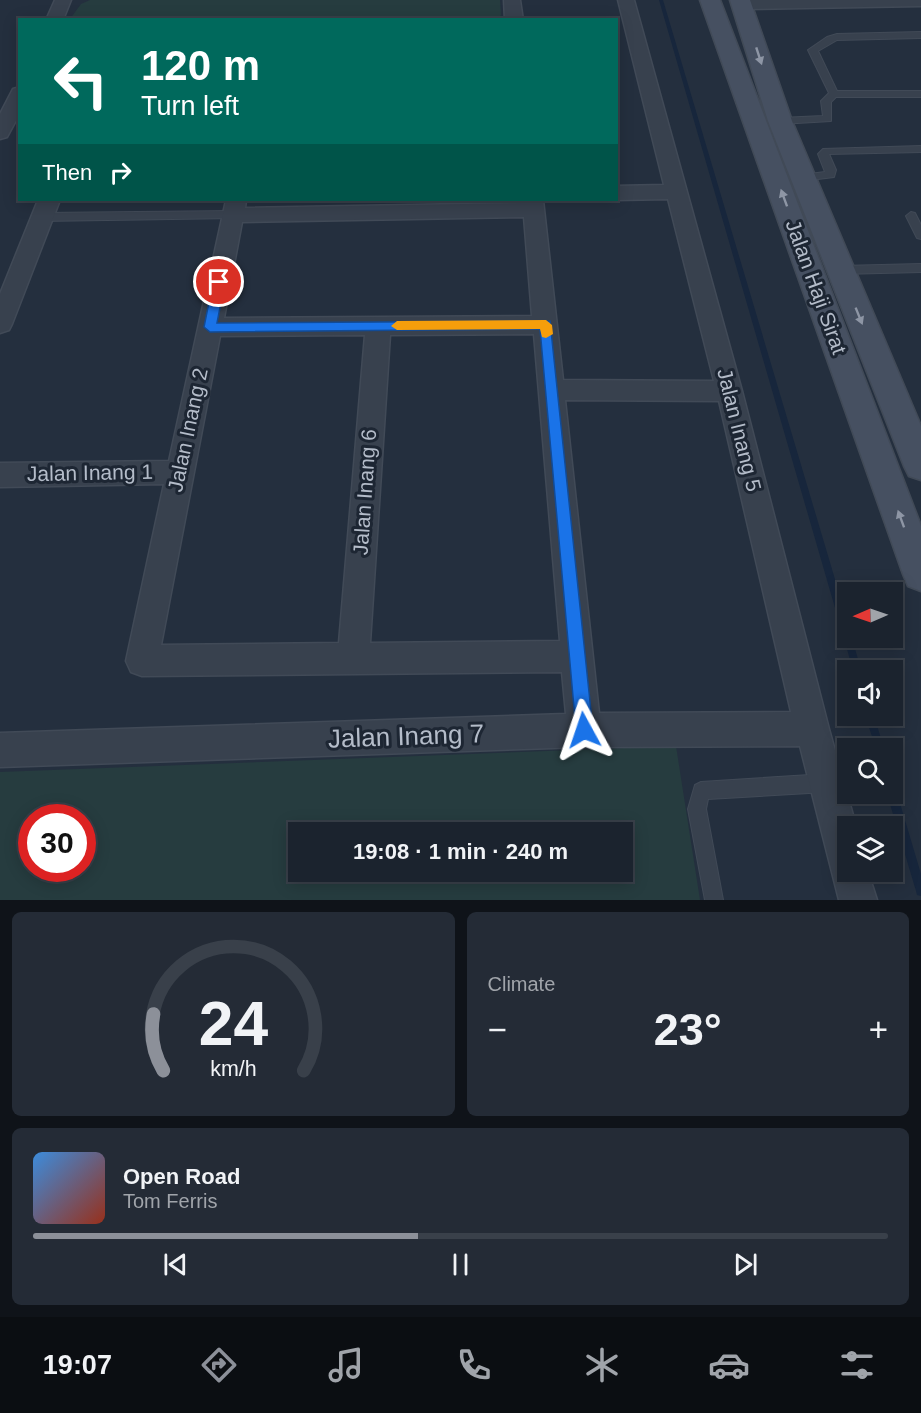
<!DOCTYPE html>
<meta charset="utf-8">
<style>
body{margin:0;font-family:Arial,sans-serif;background:#242b36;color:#f1f3f6;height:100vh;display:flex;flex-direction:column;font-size:22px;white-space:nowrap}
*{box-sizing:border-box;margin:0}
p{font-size:20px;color:#a0a4aa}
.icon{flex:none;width:33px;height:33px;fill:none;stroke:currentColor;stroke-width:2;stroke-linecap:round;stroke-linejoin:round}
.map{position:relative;height:900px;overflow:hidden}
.side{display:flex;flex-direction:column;gap:12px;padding:12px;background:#0f1319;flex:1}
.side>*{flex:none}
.top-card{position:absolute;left:18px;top:18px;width:600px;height:183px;border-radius:0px;box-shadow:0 3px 15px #0003,0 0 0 2px #39404a;background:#00695c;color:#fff;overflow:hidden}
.needle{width:39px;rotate:268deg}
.buttons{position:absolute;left:837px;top:582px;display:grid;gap:12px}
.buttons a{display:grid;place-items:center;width:66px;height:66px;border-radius:0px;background:#1b232e;box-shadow:0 3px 15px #0003,0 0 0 2px #39404a;font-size:30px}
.speed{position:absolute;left:18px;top:804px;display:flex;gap:12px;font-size:30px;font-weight:700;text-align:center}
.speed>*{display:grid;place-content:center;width:78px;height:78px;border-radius:50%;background:#1b232e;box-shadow:0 3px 15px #0003,0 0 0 2px #39404a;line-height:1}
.speed .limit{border:9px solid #d22;background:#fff;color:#111}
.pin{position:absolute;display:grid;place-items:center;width:51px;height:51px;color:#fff;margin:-26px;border:3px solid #fff;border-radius:50%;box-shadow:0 2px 6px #0007}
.me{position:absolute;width:66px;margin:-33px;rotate:355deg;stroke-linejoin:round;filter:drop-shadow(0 0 4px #0008)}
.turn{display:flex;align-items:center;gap:21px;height:126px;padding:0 24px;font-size:27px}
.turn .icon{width:78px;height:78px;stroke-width:2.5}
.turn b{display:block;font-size:42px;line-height:51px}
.then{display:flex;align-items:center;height:57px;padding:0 24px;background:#0003;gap:12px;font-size:22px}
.big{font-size:45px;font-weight:700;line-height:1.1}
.side .tile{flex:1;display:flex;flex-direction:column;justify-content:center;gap:9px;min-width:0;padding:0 21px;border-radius:9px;background:#242b36}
.side .dial{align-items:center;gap:0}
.dial svg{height:156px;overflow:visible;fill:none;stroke:#39404a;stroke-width:7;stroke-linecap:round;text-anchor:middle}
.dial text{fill:#f1f3f6;stroke:none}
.song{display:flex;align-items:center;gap:18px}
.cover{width:72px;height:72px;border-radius:9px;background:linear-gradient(135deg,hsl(210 70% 55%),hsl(10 70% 35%))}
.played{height:6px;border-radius:3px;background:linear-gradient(90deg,#8c9099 45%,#39404a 45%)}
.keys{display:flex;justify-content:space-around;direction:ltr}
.heat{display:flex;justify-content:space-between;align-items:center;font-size:33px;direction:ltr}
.side .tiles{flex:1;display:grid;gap:12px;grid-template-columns:1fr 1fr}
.tile:last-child{grid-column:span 2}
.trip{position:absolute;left:288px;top:822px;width:345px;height:60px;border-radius:0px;background:#1b232e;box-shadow:0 3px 15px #0003,0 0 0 2px #39404a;font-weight:700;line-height:60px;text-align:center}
.tabs{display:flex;height:96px;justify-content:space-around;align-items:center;background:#0b0e12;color:#a0a4aa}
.tabs .icon{width:42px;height:42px}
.tabs .selected{color:#8c9099}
.tabs b{font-size:27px;color:#f1f3f6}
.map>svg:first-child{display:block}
.green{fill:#263c3f;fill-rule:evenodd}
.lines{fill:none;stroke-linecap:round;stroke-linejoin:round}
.stream{fill:#17263c;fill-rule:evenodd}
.lane-casing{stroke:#414a57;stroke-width:2}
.street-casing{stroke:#414a57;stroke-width:3}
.secondary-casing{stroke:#414a57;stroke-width:3}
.lane{fill:#38414e;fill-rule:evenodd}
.street{fill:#38414e;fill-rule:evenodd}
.secondary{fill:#465061;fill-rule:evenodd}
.oneway{fill:#8e96a5}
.route{fill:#1a73e8;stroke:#114b97;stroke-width:1.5}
.slow{fill:#f59e0b}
.labels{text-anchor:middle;stroke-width:6;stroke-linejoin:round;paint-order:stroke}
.street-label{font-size:21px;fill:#b4bcc9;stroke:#1d2633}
.near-street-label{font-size:26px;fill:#b4bcc9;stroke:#1d2633}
</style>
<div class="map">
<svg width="921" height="900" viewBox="0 0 921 900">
<rect width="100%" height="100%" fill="#242f3e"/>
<!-- green -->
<path class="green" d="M90 0H500L501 15 497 20 70 19 81 4Z
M676 746 700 900H0V772ZM32 818H82V868H32ZM298 832H622V872H298Z"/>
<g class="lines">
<!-- stream -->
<path class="stream" d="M659 0H663L848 623V638H852L861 670H853Z
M865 716H874L884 748H876Z
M892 788 895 790 897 793 921 874V896L917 895 916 891 887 794H892Z"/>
<defs>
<path id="lane" d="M921 32V38L837 40 818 51 837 91H921V97H836L831 102V121L780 124 775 121 780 118 823 116 821 101 829 93 808 50 827 37 837 34Z
M921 146V152L829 154 836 170 834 177 802 181 797 178 802 175 825 172 818 154 823 149Z
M233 211 238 215 237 218 42 221 37 217 42 213Z
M911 212 915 213 921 225V239L917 238 906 216Z
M921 264V272L841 274 835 270 841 266Z
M826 774 832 777 835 783 832 789 826 792 708 799 706 809 723 900H705L688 809 695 785 701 782Z"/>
<path id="street" d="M55 0H71L63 20H46Z
M504 0H520L523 20H505Z
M618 0H634L742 391 829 729 856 826H848V872H868L877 900H839L800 746 584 747 0 767V733L566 714 562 672 142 676 131 672 126 661 164 484 0 487V463L169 461 226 200H246L245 208 523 203V200H543L563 380 714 381 668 199 616 200H614H616V186L664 185ZM524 217 532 316 224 318 242 222ZM534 334 560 641 370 643 390 335ZM365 335 339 643 161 645 220 336ZM565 400 719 401 791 712 599 713Z
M736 0H921V6L742 9 736 8 734 4Z
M20 87V113L7 137 0 139V114L13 89Z
M38 200H60L12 324 9 330 0 333V294Z"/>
<path id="secondary" d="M700 0H720L921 526V591L908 586 903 574Z
M730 0H750L792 121 921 426V480L909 476 904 466 768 121Z"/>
</defs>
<!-- lane casing -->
<use href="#lane" class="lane-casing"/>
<!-- street casing -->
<use href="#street" class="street-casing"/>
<!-- secondary casing -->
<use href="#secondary" class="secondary-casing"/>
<!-- lane -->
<use href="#lane" class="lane"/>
<!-- street -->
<use href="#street" class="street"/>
<!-- secondary -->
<use href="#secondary" class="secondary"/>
</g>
<!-- one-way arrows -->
<defs><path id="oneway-solid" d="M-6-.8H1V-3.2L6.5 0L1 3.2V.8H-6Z" transform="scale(1.5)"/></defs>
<g class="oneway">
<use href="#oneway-solid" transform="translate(759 56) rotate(72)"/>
<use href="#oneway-solid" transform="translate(784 198) rotate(-110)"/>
<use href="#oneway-solid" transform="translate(859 316) rotate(68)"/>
<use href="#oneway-solid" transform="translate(901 519) rotate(-110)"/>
</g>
<!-- route -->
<path class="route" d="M219 278 225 282 217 323 550 321 593 730 590 736 584 739 578 736 576 730 540 329 210 332 204 327 213 282Z"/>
<!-- slow -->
<path class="slow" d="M546 320 552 325 553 334 546 338 542 337 540 329 397 330 391 326 397 321Z"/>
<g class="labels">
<!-- street labels -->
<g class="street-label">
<text transform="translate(816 287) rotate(70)" y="7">Jalan Haji Sirat</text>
<text transform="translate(188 430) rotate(-78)" y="7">Jalan Inang 2</text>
<text transform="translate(739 430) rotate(76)" y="7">Jalan Inang 5</text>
<text transform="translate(90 473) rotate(-1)" y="7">Jalan Inang 1</text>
<text transform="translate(365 492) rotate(-86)" y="7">Jalan Inang 6</text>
</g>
<!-- near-street labels -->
<g class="near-street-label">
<text transform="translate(406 736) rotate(-2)" y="9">Jalan Inang 7</text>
</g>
</g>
</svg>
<div class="buttons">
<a><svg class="needle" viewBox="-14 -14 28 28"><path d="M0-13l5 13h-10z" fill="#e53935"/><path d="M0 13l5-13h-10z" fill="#a0a4aa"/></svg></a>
<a><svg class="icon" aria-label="sound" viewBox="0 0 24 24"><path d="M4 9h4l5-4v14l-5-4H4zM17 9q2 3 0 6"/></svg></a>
<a><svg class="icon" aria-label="search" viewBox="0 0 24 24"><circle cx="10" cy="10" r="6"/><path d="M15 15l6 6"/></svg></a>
<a><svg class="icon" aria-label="layers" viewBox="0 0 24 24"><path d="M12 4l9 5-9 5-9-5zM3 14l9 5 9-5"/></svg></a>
</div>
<div class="speed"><div class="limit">30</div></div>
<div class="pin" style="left:219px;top:282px;background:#d93025"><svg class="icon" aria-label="arrive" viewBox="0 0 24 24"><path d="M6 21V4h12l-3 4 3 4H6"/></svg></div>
<svg class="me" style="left:584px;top:730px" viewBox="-20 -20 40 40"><path d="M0-17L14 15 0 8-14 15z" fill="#1a73e8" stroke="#fff" stroke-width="4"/></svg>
<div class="trip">19:08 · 1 min · 240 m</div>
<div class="top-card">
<div class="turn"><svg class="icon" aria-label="left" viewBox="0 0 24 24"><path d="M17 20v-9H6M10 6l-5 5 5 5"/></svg><div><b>120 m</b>Turn left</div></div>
<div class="then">Then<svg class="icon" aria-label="right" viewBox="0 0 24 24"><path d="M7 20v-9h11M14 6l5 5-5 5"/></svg></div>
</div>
</div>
<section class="side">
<div class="tiles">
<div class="tile dial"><svg viewBox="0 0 100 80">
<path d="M14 69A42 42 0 1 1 86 69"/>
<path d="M14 69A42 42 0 0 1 9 40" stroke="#8c9099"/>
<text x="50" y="56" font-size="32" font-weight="700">24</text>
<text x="50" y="72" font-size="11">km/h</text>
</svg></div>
<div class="tile"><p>Climate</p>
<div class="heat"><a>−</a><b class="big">23°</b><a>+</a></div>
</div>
<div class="tile">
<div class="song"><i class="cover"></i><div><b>Open Road</b><p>Tom Ferris</p></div></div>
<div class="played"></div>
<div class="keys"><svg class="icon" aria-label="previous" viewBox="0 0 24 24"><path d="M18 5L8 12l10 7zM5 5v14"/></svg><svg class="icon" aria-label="pause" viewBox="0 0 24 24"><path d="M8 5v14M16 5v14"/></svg><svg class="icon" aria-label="next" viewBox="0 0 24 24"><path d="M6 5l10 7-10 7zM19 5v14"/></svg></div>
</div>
</div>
</section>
<nav class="tabs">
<b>19:07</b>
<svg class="icon selected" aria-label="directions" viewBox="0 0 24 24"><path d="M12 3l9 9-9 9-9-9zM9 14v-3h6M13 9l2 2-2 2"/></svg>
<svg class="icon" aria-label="music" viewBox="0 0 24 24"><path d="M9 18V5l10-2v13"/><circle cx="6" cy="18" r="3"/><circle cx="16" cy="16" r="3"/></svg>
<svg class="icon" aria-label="phone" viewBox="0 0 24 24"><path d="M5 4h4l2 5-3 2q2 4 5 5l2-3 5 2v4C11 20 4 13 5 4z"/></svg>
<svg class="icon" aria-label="climate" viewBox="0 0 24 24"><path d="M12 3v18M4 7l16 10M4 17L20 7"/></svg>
<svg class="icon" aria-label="car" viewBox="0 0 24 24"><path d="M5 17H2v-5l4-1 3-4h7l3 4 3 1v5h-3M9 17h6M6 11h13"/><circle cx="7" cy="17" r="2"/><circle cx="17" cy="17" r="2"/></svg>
<svg class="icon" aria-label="filters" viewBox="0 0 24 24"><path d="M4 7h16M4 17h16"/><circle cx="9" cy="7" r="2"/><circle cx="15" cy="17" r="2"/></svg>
</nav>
